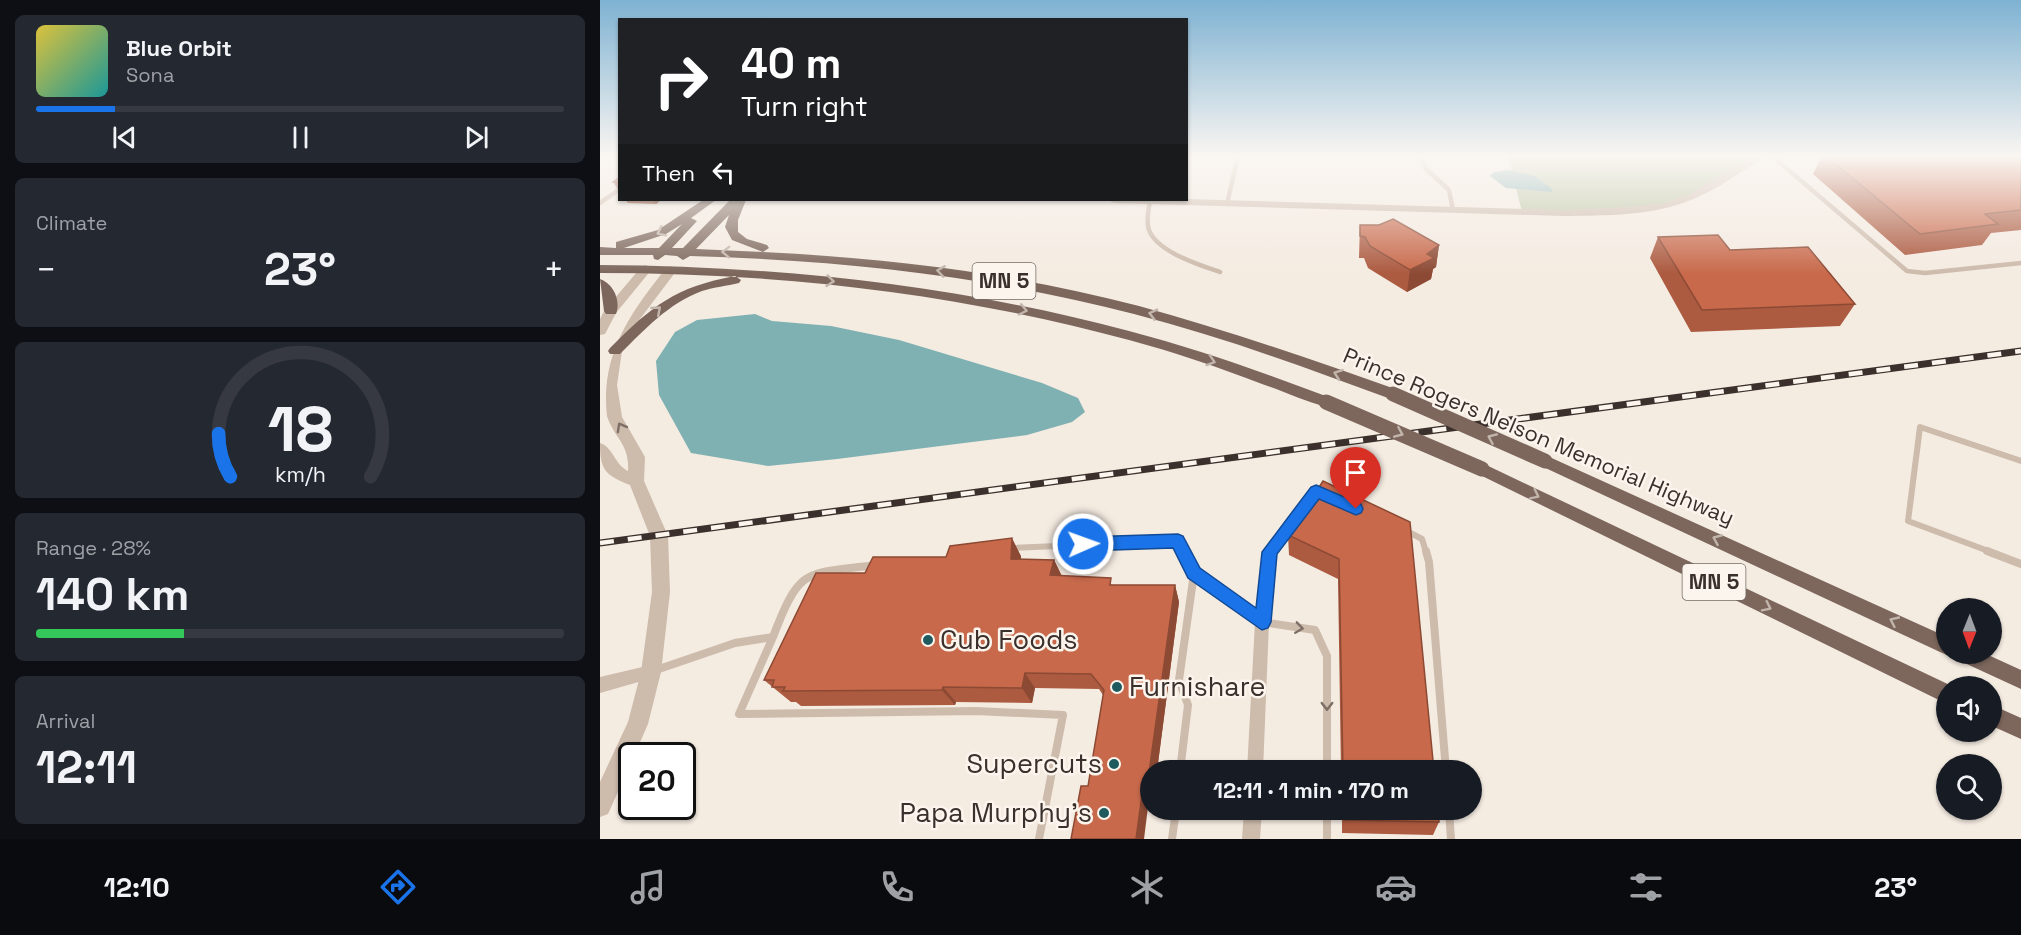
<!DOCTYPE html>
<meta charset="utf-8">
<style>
body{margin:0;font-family:"Space Grotesk",sans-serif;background:#242831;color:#f1f3f6;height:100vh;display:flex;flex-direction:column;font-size:22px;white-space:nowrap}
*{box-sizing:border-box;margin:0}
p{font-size:20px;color:#9ea1a6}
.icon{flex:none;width:33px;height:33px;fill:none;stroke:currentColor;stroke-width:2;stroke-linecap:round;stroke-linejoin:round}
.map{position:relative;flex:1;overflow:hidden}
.panel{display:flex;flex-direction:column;gap:15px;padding:15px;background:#0d0f14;width:600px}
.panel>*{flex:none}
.hud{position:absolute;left:18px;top:18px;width:570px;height:183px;border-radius:0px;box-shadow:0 2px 4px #0004;background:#202124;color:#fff;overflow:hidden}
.needle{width:39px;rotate:181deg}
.buttons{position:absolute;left:1336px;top:598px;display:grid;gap:12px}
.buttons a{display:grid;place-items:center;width:66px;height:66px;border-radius:50%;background:#171b24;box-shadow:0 2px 4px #0004;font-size:30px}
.speed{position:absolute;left:18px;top:742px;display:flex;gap:12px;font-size:30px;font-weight:700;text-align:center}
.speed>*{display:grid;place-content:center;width:78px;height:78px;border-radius:50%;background:#171b24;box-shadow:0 2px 4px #0004;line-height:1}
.speed .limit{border:3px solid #111;border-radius:9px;background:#fff;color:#111}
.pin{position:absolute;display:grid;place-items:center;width:51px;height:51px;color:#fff;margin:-62px -26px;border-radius:50% 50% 50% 0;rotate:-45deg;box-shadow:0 0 6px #0007}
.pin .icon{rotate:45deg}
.me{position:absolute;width:66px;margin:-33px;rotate:88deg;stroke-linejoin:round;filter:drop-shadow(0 0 4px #0008)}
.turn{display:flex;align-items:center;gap:21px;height:126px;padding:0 24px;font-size:27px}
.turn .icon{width:78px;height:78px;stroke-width:2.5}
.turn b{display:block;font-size:42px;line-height:51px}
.then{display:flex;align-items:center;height:57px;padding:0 24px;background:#0003;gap:12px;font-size:22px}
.big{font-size:45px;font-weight:700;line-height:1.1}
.panel .tile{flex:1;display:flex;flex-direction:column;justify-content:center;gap:9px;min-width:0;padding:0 21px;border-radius:9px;background:#242831}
.panel .dial{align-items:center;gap:0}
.dial svg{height:156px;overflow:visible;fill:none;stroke:#363941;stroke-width:7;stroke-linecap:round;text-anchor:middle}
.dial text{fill:#f1f3f6;stroke:none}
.song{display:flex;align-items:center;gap:18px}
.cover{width:72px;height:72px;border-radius:9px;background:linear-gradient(135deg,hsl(50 70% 55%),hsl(180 70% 35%))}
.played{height:6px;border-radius:3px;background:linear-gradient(90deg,#1a73e8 15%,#363941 15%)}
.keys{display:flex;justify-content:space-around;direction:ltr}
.heat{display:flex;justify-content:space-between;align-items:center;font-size:33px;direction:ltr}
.charge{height:9px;border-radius:4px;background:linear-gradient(90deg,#34c759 28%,#363941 0)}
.trip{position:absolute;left:540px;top:760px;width:342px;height:60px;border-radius:30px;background:#171b24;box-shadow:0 2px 4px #0004;font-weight:700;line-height:60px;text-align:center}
.tabs{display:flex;height:96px;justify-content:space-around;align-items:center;background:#090b0e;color:#9ea1a6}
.tabs .icon{width:42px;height:42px}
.tabs .active{color:#1a73e8}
.tabs b{font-size:27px;color:#f1f3f6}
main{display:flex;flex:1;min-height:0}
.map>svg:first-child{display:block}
.green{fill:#b8c4a0}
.water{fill:#7fb0b2}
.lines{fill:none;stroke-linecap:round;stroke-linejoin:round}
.service-far2{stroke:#cdbbac;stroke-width:4.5}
.service-far1{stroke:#cdbbac;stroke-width:6}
.service{stroke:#cdbbac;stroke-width:8}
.minor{fill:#cdbbac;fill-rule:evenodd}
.tertiary{fill:#cdbbac;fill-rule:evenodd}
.primary{fill:#7d675c;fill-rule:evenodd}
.rail-casing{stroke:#3b302b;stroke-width:7}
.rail{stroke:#fbf5ee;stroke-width:4.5;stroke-dasharray:14;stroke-linecap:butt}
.primary-bridge{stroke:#7d675c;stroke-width:15}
.wall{fill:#ac5a40}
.shaded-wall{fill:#8c4a34}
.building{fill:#c8694b;stroke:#8c4a34;stroke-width:1.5}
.oneway{stroke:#c2b5ac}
.oneway2{stroke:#7d6f65}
.route{fill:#1a73e8;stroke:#114b97;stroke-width:1.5}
.poi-dot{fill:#1f5a5e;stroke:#fbf5ee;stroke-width:2}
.labels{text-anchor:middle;stroke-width:5;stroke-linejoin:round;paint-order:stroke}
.shield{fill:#fbf5ee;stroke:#756b66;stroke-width:1.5}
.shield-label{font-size:21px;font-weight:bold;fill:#3b302b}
.street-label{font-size:22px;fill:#3b302b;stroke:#fbf5ee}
.near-poi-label{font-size:27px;fill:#3b302b;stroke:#fbf5ee;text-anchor:start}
</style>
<main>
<section class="panel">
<div class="tile">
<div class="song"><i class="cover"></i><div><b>Blue Orbit</b><p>Sona</p></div></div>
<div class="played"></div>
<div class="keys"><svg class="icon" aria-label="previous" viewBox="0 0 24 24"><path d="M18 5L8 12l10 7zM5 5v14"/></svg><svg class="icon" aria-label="pause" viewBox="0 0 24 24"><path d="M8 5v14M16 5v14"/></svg><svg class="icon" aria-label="next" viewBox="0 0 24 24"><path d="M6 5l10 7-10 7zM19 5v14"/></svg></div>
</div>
<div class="tile"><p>Climate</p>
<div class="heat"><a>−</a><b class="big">23°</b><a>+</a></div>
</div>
<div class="tile dial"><svg viewBox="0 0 100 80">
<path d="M14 69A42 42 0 1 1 86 69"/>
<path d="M14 69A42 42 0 0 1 8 47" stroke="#1a73e8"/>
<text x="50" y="56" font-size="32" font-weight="700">18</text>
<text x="50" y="72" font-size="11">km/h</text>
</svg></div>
<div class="tile"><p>Range · 28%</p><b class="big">140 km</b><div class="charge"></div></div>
<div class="tile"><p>Arrival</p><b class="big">12:11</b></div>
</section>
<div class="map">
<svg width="1421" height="839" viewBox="0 0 1421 839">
<rect width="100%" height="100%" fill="#f4ebe1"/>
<!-- green -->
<path class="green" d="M908 156H1160C1139 169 1116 187 1093 197 1047 217 972 212 922 212Z"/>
<!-- water -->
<path class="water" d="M908 170 935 176 951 188 952 192 906 188 890 176 894 172Z
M155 314 172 321 231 326 299 340 442 383 478 398 485 412 472 422 427 435 237 459 168 466 91 453 59 395 56 361 75 332 97 320Z"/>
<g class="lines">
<!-- service-far2 -->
<path class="service-far2" d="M10 156 20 158
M821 156 825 168 849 190 853 210
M1172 156 1307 271 1325 273 1421 263
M550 202C548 211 546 221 549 230 557 252 600 265 620 272
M0 203 20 189
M627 204 638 156"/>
<!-- service-far1 -->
<path class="service-far1" d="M805 530 822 539 826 552
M411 548 578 541 584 552
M670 552 716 491 724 495
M1391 552 1308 521 1320 427 1421 461"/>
<!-- service -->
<path class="service" d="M583 551 594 573
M826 551 829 562 846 771
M1387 551 1421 564
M663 621 671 551
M173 637C200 566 205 574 276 565
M56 670 135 643 173 637 139 714 376 711 463 715 439 839
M580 771 588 705 579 680 594 573 662 622 715 630 727 656V771
M727 810V839
M849 810 851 839
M572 839 576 810"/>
<!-- minor -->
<path class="minor" d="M662 615 667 617 669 622 663 771H647L655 622 657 617Z
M51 665 56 667 59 672 56 677 0 693V677Z
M644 810H662L660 839H642Z"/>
<!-- tertiary -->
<path class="tertiary" d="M1152 156H1165C1158 163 1147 168 1138 174 1077 216 1035 215 963 216L514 203 508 200 586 199 963 210 1029 207 1063 203 1089 195Z
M46 265 52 269 16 313 5 334 0 335V319L4 311 42 266Z
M71 266 77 270 40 319 22 351 17 385 22 417 45 457 44 481 68 536 70 592 61 672 48 724 34 756H32V761L8 814 0 817V782L28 722 41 672 52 592 50 536 30 485C5 475 0 470 0 443 13 447 15 465 28 471 30 444 14 438 7 416 0 354 31 312 67 267Z"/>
<!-- primary -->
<path class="primary" d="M103 200H116L91 218 97 221 72 248H83L130 200H146L138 220V232L147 239 167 245 169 248 163 252C290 258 417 274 539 306 627 330 713 360 798 390L800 394 798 398H788C704 367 620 336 534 314 389 276 240 260 90 256L83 260 77 256 65 255 58 260 54 259 53 255H0V247L16 248V242L58 230ZM129 215 125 227 132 240 163 252 96 249ZM82 224 59 248H24L66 234Z
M0 265C179 266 356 285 529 331 598 349 665 373 731 398L733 402 726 407C704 401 683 391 662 384 618 367 574 352 529 340 356 293 179 273 0 273Z
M135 276 141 280 139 283C127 286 114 287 102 291 69 303 44 330 20 354H10L8 351 10 348C52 306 75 287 135 276Z
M0 279C14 284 21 301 16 314H6L4 311Z
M945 455 1347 637V654H1349L1347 655 1340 652 939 465 937 461 939 457Z
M882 463 1354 687H1347V704L876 473 874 469 876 465Z
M1355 654H1386L1421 670V689L1358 660Z
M1392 705 1421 718V739L1392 726Z"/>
<defs>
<path id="rail" d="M0 543 1421 351"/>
</defs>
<!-- rail casing -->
<use href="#rail" class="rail-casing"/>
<!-- rail -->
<use href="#rail" class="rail"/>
<!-- primary-bridge -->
<path class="primary-bridge" d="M793 394 945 461
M726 402 882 469"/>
</g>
<!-- wall -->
<path class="wall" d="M1222 156H1421V230L1391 233 1382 245 1305 255 1213 174Z
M20 177V192L13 182Z
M25 200H61L56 204 28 203Z
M760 225 839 245 836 267 833 269 831 279 807 292 768 268 764 258H759Z
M1058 237 1130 250 1255 304 1240 326 1091 332 1050 258Z
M723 481 834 771H741L738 579 689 555 688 535Z
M421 556V560H454L462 576 514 585H575L579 602 557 771H550V799L488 786 503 695 499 689 435 688 432 703 356 702 355 705 201 706 196 702H191L164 680 265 573Z
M742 810H838L839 822 833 835 742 833Z"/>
<!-- shaded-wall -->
<path class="shaded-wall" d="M53 200H61L56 204Z
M839 245 836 267 833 269 831 279 807 292 810 270 827 254Z
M412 538 421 556 420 577 411 559Z
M454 560 462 577 450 575Z
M575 585 579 602 557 771H550V793L547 787Z
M425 673 435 688 432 703 422 688Z
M343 687 356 702 355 705 342 690Z
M543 787 549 799 544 839H536Z"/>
<!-- building -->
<path class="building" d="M1226 156H1421V210L1385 214 1398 224 1320 234Z
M20 177V183L13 182Z
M793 219 839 245 827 254 834 258 810 270 770 246 765 237 760 236V225H779Z
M1118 235 1130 250 1208 247 1255 304 1102 310 1058 237Z
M723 481 810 522 834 771H743L739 559 688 535Z
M412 538 411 559 454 560 450 575 511 578 510 585H575L547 787H543L536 839H471L481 786H488L504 690 491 674 425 673 422 688 343 687 342 690 183 691 185 687H172L174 680H164L216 573H265L273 557H346L350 546Z
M744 810H838L839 822 744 820Z"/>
<!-- one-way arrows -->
<defs><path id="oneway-chevron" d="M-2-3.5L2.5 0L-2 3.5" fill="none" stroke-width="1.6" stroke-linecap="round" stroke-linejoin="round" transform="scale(1.5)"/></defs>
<g class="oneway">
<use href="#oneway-chevron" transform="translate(61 232) rotate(154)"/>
<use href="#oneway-chevron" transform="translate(126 252) rotate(-178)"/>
<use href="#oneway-chevron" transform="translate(341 271) rotate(-172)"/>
<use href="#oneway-chevron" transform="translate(230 281) rotate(6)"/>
<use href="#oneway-chevron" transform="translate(57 310) rotate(-41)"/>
<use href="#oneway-chevron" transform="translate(423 310) rotate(12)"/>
<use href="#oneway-chevron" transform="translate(553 314) rotate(-165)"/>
<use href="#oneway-chevron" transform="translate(611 361) rotate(18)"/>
<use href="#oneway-chevron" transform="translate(738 374) rotate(-160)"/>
<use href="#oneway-chevron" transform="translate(799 433) rotate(23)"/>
<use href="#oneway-chevron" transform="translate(892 438) rotate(-156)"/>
<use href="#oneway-chevron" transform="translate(935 495) rotate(26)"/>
<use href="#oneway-chevron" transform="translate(1117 539) rotate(-156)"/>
<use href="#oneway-chevron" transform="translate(1167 607) rotate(26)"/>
<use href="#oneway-chevron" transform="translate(1294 621) rotate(-155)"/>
</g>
<g class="oneway2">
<use href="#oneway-chevron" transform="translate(21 427) rotate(-119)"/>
<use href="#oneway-chevron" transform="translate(699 628) rotate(8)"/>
<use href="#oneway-chevron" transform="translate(727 706) rotate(90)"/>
</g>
<!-- sky -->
<linearGradient id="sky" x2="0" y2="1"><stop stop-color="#7eb2d2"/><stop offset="0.57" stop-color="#faf6f2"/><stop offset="1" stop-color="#faf6f2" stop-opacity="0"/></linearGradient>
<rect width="1421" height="274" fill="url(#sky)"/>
<!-- route -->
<path class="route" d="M716 485 761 504 763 509 761 513 756 515 719 499 677 554 671 622 668 628 662 630 588 578 573 548 483 551 477 549 475 544 477 539 483 537 578 534 583 536 600 568 656 608 662 552 711 487Z"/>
<!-- markers -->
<g class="poi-dot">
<circle cx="328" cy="640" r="6"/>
<circle cx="517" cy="687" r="6"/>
<circle cx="514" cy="764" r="6"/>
<circle cx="504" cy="813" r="6"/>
</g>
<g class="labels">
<!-- shield labels -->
<g class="shield">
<rect x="372.5" y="263" width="63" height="36" rx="4.5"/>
<rect x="1082.5" y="564" width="63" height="36" rx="4.5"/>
</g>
<g class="shield-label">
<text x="404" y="288">MN 5</text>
<text x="1114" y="589">MN 5</text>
</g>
<!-- street labels -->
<g class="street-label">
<text transform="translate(939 436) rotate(23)" y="8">Prince Rogers Nelson Memorial Highway</text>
</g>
<!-- near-poi labels -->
<g class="near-poi-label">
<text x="340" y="649">Cub Foods</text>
<text x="529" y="696">Furnishare</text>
<text x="502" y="773" text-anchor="end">Supercuts</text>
<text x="492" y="822" text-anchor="end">Papa Murphy's</text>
</g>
</g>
</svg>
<div class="buttons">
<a><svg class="needle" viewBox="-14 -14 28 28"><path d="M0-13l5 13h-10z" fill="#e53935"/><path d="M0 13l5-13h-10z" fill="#9ea1a6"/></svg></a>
<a><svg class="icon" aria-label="sound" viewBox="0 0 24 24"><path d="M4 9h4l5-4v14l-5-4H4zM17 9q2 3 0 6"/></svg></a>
<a><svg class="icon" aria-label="search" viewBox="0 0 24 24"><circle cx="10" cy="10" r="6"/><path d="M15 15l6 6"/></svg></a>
</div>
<div class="speed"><div class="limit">20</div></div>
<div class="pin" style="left:756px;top:509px;background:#d93025"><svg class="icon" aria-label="arrive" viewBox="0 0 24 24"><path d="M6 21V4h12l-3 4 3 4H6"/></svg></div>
<svg class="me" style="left:483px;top:544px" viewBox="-20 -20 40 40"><circle r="17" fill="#1a73e8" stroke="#fff" stroke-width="3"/><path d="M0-11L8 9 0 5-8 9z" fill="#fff"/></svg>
<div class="trip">12:11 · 1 min · 170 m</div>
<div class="hud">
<div class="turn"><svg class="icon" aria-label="right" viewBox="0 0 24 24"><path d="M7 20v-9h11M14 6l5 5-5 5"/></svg><div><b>40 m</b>Turn right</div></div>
<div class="then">Then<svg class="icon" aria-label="left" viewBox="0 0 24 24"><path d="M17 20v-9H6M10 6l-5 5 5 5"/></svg></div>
</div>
</div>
</main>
<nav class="tabs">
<b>12:10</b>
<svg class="icon active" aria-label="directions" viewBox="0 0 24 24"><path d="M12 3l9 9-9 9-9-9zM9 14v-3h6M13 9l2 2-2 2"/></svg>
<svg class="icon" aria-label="music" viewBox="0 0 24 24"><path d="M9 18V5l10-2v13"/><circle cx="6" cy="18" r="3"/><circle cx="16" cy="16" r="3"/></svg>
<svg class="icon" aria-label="phone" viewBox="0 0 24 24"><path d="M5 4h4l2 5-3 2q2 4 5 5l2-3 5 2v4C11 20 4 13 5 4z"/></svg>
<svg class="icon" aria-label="climate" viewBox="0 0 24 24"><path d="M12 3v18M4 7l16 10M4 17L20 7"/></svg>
<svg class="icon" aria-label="car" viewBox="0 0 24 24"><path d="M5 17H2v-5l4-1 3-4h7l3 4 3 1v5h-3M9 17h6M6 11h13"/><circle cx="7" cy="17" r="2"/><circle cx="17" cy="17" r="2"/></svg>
<svg class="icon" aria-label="filters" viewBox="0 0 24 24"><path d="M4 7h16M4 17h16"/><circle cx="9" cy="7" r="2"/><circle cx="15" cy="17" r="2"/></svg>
<b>23°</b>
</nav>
